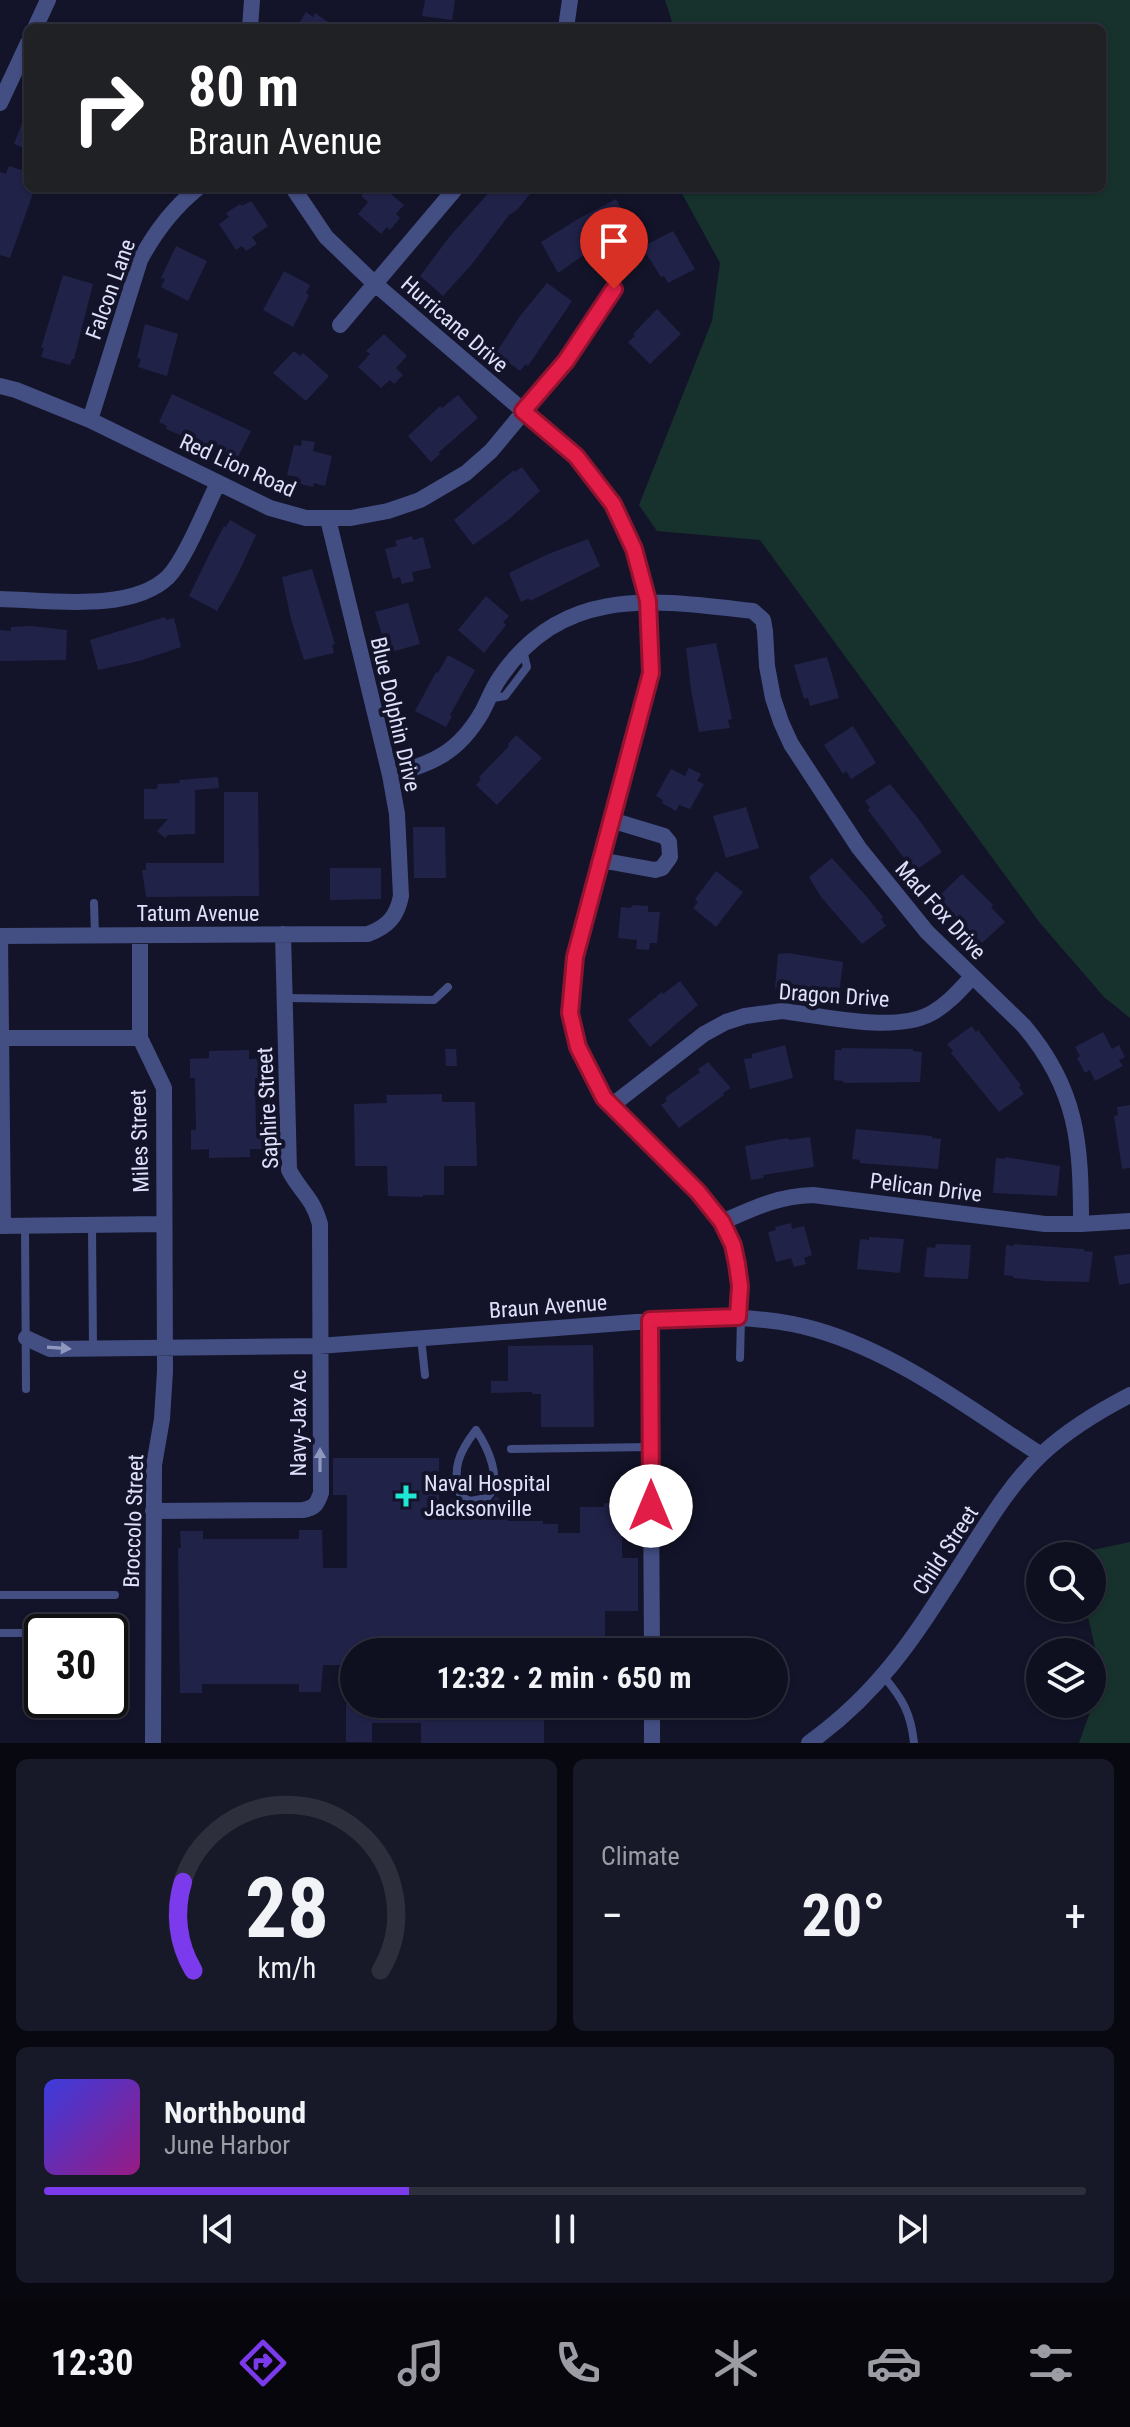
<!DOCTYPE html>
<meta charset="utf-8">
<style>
body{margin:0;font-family:"Roboto Condensed",sans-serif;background:#171828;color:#f1f3f6;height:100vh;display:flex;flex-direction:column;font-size:30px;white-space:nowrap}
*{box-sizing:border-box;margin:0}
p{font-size:26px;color:#9b9ca4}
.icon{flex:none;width:44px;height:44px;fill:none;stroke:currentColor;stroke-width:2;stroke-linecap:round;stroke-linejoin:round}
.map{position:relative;height:1743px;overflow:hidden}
.sheet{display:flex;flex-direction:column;gap:16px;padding:16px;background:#080811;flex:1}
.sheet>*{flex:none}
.top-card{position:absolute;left:24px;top:24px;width:1082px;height:168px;border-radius:12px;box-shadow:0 2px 6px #0004,0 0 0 2px #2e2f3d;background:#202124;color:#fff;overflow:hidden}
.buttons{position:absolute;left:1026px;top:1542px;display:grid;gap:16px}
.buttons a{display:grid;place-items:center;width:80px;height:80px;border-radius:50%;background:#0e0f1f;box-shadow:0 2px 6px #0004,0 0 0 2px #2e2f3d;font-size:40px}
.speed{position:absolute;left:24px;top:1614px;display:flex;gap:16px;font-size:40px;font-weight:700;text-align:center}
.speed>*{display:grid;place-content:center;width:104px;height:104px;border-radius:50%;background:#0e0f1f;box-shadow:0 2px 6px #0004,0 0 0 2px #2e2f3d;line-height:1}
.speed .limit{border:4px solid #111;border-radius:12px;background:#fff;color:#111}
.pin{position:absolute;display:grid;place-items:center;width:68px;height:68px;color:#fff;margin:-82px -34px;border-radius:50% 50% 50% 0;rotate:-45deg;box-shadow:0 0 8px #0007}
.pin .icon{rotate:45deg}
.me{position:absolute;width:88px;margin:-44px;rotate:0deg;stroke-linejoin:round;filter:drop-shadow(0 0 6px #0008)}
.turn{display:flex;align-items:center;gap:28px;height:168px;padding:0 32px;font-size:36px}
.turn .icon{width:104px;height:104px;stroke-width:2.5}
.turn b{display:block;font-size:56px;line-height:68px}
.big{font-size:60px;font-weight:700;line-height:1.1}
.sheet .widget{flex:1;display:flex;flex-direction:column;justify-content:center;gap:12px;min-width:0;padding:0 28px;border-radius:12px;background:#171828}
.sheet .dial{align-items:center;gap:0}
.dial svg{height:208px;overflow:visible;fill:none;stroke:#2e2f3d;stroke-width:7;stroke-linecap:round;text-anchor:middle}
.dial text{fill:#f1f3f6;stroke:none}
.song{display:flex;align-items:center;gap:24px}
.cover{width:96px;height:96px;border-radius:12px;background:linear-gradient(135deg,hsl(240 70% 55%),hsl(310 70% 35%))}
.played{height:8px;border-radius:4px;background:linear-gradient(90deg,#7c3aed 35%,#2e2f3d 35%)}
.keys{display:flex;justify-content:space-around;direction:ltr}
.heat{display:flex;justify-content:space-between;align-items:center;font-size:44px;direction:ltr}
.sheet .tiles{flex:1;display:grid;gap:16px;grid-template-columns:1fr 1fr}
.widget:last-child{grid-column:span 2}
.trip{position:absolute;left:340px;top:1638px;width:448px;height:80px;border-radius:40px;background:#0e0f1f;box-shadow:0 2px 6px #0004,0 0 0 2px #2e2f3d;font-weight:700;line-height:80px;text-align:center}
.menu{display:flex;height:128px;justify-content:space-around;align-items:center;background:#06060c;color:#9b9ca4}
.menu .icon{width:56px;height:56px}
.menu .active{color:#7c3aed}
.menu b{font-size:36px;color:#f1f3f6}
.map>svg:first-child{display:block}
.green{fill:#17322c}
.building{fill:#212248}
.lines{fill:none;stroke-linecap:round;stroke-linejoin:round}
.lane{stroke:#434e83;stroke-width:8}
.street{stroke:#434e83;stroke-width:16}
.oneway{fill:#9198c0}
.route-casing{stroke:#92132f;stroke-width:20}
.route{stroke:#e11d48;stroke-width:14}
.poi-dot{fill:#1ee8d3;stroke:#131429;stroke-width:3}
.labels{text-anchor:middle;stroke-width:8;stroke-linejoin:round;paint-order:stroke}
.street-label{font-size:22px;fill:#dfe1fc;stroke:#131429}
.poi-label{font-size:22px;fill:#dfe1fc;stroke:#131429;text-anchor:start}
</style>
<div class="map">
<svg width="1130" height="1743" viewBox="0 0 1130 1743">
<rect width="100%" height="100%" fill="#131429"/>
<!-- green -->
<path class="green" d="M665 0H1130V1018L1104 997 1040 923 760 540 657 531 639 505 712 321 720 263 679 188H1102V28H674Z
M1130 1542V1743H1079L1102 1678 1086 1608H1092V1556H1075L1074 1554Z"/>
<!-- building -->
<path class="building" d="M425 0H455L452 20 422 16Z
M306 12 313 17 315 13 337 28H296Z
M28 107V150L14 144Z
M9 166 28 172V188H35L10 258 0 255V172L6 174Z
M368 188H384L404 205 396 214 400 218 390 230 387 227 381 234 358 214 368 202 361 196Z
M493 188H535L517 210 509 215 472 264 443 296 420 276 450 236Z
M616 199 631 226 588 252 558 273 541 242 578 219Z
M251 201 268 226 252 237 257 244 246 251 242 246 236 250 219 224 229 217 226 213 240 204 242 206Z
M673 231 695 269 668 283 664 276 661 277 642 247Z
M176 246 207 261 188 301 161 287 165 279 161 278Z
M284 271 310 285 306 293 309 295 293 327 263 310Z
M63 275 93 284 74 359H72L70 365 41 357 44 348H41Z
M547 283 572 301 528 366 526 364 520 371 496 353 520 316Z
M657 309 681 334 650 364 628 342 635 336 633 334Z
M145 324 178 334 167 376 138 367 141 359 137 358Z
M384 334 407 356 396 368 403 375 394 384 390 380 381 388 358 367 370 354 366 351Z
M294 351 300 356 303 353 329 376 306 401 273 373Z
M172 394 251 431 237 459 166 429 167 426 159 422Z
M458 395 478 418 439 452 440 454 431 462 408 436 440 406 442 408Z
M302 440 315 442 313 451 332 456 325 486 314 483 313 487 297 483 298 477 287 475 294 445 301 446Z
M522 467 540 491 508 520 473 545 454 520 514 470 515 472Z
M230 520 256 535 238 574 217 611 189 596 211 551 224 526 226 527Z
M412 536 413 540 423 537 431 568 412 572 414 581 402 584 400 577 393 579 385 549 397 546 395 541Z
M588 539 600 566 530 601 529 598 521 602 509 573 548 554Z
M312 569 335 644 332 645 334 653 304 660 291 619 282 577Z
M486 596 509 616 503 622 506 625 484 653 458 630Z
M408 603 420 644 391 652 389 644 385 645 375 612Z
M165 617 166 620 174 618 181 647 139 661 98 670 90 640Z
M31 626 67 630 66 660 0 661V630L11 631V627Z
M716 643 732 719 728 720 730 728 699 732 691 690 686 648Z
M448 655 475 670 450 715 452 716 446 727 415 711 436 672 438 673Z
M827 657 839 698 810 706 808 698 804 699 794 665Z
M853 726 876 763 851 779 846 771 843 774 824 745Z
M516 735 542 758 497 805 476 785 481 779 479 777 509 746 508 744Z
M689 768 701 774 697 781 704 784 690 809 679 805 676 811 662 803 663 800 656 796 671 769 685 776Z
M218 777 219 788 195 790V834L168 835 165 838 157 831 168 819H144V789H157L158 784 180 783 179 780Z
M890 784 917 817 942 852 916 870 912 864 910 866 868 810 870 808 865 801Z
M224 792H258L259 896 146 897 142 870H146V863H224Z
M746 807 759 848 726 858 713 816Z
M413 827H445L446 878H414Z
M832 858 866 896 883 917 881 919 886 926 862 944 821 897 809 877Z
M330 868H381V899L330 900Z
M716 871 743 892 716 927 693 908 698 902 695 899Z
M962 874 993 905 991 907 1005 922 982 943 937 898Z
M632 905 648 906V912H660L657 943H650L649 950 636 949 637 940 618 938 621 907 631 908Z
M788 953 843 962 839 993 775 988 778 954Z
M680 981 698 1005 650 1047 628 1020 662 992 663 994Z
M972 1026 976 1032 978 1030 1021 1085 1019 1087 1024 1094 999 1112 951 1053 953 1051 947 1044Z
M1103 1032 1112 1049 1119 1045 1125 1057 1119 1060 1123 1066 1095 1081 1090 1070 1085 1073 1077 1058 1080 1056 1075 1047Z
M785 1045 793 1078 750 1089 744 1059 752 1058V1054Z
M842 1048 913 1049V1051L922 1052 920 1082 844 1083 843 1081 834 1080 835 1050H842Z
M445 1049H456L457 1066H446Z
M249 1050V1059L268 1058V1078H255L256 1130H268V1149H250V1157L209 1158V1149L191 1150V1130H196L195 1078H190V1059L209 1058V1051Z
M708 1062 731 1088 723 1093 724 1095 679 1128 661 1105 667 1101 665 1098 700 1072 698 1069Z
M442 1094V1102H475L477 1166H444V1195H423V1197L388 1196 387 1166H355L354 1104 387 1103 386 1095Z
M1130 1105V1168L1122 1169 1114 1116 1118 1115 1117 1107Z
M856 1129 932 1136V1138L941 1139 938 1169 860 1163V1160L852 1159Z
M810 1137 814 1167 763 1175 764 1178 751 1180 745 1146 788 1138 789 1140Z
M1005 1157 1060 1166 1057 1196 993 1193 996 1158 1005 1159Z
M791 1223 792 1229 804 1226 812 1255 804 1258 806 1264 794 1267 791 1258 776 1262 768 1232 776 1230 775 1227Z
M869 1237 904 1239 900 1273 857 1269 860 1239 869 1240Z
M936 1244 971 1245 968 1279 924 1277 927 1247 935 1248Z
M1014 1244 1084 1249V1251L1093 1252 1089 1282 1046 1281 1013 1278V1276L1004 1275 1006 1245 1014 1246Z
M1130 1254V1283L1119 1285 1114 1256Z
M593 1345 594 1427H541V1394H532V1392L491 1393V1381H508V1346Z
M333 1458H439V1511L454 1497 458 1503 470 1508 490 1504 496 1496 508 1508V1521H543V1524H558V1533H580V1507H604V1503H622V1558H638V1611H605V1650H599V1652H354V1665H323L321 1692H299V1684H202V1693H180L178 1548H181L180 1531H203V1539H299V1530H322L323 1568H347V1495H333Z
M475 1475 486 1486 483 1492 471 1494 467 1492 465 1485Z
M346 1704H542V1709H544V1743H421V1723H372V1742H346Z"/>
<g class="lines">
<!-- lane -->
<path class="lane" d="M488 699 505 696 527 667 523 650
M94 903 95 935
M285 998 434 1000 448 987
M25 1226 26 1389
M92 1226 93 1349
M421 1338 425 1375
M740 1358 741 1319
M476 1430C487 1446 504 1481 487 1498L470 1501 461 1497C451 1469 459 1452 476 1430Z
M511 1449 651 1447
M0 1595H115
M0 1633H42
M110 1633H114
M884 1677C903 1699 911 1714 914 1743"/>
<!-- street -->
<path class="street" d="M35 28 48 0
M250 28 252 0
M566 28 570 0
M0 103 28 43
M293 188 326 237 374 283 576 456 613 504 634 549 648 601 651 673 575 957 570 1013 578 1047 604 1098 698 1192 722 1222 733 1245 737 1264 740 1286 738 1317
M340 325 456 188
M0 386 16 390 90 420 270 508 306 518H351L388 511 420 500 466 473 491 451 566 361 614 289
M90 420 140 260C155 232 173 208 198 188
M0 599C48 600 131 613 168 577 185 560 206 507 218 483
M390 775C433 764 459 752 482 712 488 701 492 689 499 679 562 584 655 600 753 611L763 620 765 631 767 666 773 698 781 722 791 744 859 848 927 932 1024 1026C1078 1090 1081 1144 1081 1224
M600 860 655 870 662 868 670 857 669 842 664 836 611 820
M140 935V1038L164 1088 165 1371 162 1419 154 1465 153 1743
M0 936 368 934C387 927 397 917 401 896L397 814 390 775 328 519
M0 936 3 1226
M0 1038H140
M611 1106 704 1034 726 1022 745 1016 782 1011C823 1016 893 1033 930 1014 947 1005 959 991 972 977
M722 1222C754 1208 778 1196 813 1195L1045 1224H1081L1130 1221
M0 1226 164 1224
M650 1320 652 1652
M26 1338 50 1349 319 1346 702 1317C741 1317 780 1319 817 1330 899 1354 970 1409 1041 1455
M153 1511 303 1510C315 1508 317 1504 321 1493L320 1224C312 1196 301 1193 289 1170L283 934
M652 1704V1743
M809 1743C883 1690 918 1631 966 1556 989 1520 1012 1482 1043 1453 1069 1429 1099 1411 1130 1395"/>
</g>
<!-- one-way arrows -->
<defs><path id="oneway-solid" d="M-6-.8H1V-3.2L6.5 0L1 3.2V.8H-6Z" transform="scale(2)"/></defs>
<g class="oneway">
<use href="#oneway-solid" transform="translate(59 1348) rotate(4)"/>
<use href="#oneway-solid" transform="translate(320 1460) rotate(-90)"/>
</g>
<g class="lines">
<defs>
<path id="route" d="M614 289 566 361 523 411 576 456 613 504 634 549 648 601 651 673 575 957 570 1013 578 1047 604 1098 698 1192 722 1222 733 1245 737 1264 740 1286 738 1317 650 1320 651 1506"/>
</defs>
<!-- route casing -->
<use href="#route" class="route-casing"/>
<!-- route -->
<use href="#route" class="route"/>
</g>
<!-- markers -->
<path class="poi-dot" d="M402 1484h8v8h8v8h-8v8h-8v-8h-8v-8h8z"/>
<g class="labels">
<!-- street labels -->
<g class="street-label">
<text transform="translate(110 289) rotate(-70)" y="8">Falcon Lane</text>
<text transform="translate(455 324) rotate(41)" y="8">Hurricane Drive</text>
<text transform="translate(238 465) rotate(24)" y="8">Red Lion Road</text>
<text transform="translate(396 714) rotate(77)" y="8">Blue Dolphin Drive</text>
<text transform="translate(941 910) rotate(48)" y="8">Mad Fox Drive</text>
<text x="198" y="921">Tatum Avenue</text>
<text transform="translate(834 995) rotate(4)" y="8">Dragon Drive</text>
<text transform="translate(267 1108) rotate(-93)" y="8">Saphire Street</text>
<text transform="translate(139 1141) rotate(-92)" y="8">Miles Street</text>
<text transform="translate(926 1187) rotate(7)" y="8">Pelican Drive</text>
<text transform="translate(548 1306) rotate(-4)" y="8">Braun Avenue</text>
<text transform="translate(298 1423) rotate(-90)" y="8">Navy-Jax Ac</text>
<text transform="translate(133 1521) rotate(-88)" y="8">Broccolo Street</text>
<text transform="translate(945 1550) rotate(-57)" y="8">Child Street</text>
</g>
<!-- poi labels -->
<g class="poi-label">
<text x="424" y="1491">Naval Hospital<tspan x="424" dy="25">Jacksonville</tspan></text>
</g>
</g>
</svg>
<div class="buttons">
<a><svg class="icon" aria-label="search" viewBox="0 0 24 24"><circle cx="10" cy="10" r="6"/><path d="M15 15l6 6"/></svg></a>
<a><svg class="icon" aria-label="layers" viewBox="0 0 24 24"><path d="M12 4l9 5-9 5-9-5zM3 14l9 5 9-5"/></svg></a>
</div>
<div class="speed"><div class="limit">30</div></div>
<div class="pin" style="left:614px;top:289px;background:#d93025"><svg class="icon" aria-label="arrive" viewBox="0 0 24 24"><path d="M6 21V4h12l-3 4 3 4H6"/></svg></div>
<svg class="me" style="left:651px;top:1506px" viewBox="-20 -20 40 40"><circle r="19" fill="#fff"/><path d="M0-13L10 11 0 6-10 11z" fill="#e11d48"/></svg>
<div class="trip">12:32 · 2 min · 650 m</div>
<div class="top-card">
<div class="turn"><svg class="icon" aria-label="right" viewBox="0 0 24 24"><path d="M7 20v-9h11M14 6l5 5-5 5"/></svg><div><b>80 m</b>Braun Avenue</div></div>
</div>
</div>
<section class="sheet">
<div class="tiles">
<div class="widget dial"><svg viewBox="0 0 100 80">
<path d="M14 69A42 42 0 1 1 86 69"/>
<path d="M14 69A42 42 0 0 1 10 35" stroke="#7c3aed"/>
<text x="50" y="56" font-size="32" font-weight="700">28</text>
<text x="50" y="72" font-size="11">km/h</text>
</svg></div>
<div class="widget"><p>Climate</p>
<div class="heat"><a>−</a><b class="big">20°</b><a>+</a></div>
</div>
<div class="widget">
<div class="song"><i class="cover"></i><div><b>Northbound</b><p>June Harbor</p></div></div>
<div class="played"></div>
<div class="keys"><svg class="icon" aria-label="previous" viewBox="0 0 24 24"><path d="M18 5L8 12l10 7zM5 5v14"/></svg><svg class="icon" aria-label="pause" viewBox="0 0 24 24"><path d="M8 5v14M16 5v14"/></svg><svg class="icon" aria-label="next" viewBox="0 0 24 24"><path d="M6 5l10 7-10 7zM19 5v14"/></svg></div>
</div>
</div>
</section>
<nav class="menu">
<b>12:30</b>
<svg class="icon active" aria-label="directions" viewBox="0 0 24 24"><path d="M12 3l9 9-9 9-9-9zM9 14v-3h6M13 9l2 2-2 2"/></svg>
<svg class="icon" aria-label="music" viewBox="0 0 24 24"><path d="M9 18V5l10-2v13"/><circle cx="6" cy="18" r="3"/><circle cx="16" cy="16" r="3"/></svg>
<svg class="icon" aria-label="phone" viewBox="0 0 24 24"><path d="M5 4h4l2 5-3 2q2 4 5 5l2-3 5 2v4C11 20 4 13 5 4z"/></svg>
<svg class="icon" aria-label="climate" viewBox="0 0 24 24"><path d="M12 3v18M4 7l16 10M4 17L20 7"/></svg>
<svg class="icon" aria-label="car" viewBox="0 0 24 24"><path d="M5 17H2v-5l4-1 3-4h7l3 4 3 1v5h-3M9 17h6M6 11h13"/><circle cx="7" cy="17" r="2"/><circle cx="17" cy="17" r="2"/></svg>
<svg class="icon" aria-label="filters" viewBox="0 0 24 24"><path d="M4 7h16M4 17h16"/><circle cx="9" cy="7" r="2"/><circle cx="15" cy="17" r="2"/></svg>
</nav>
